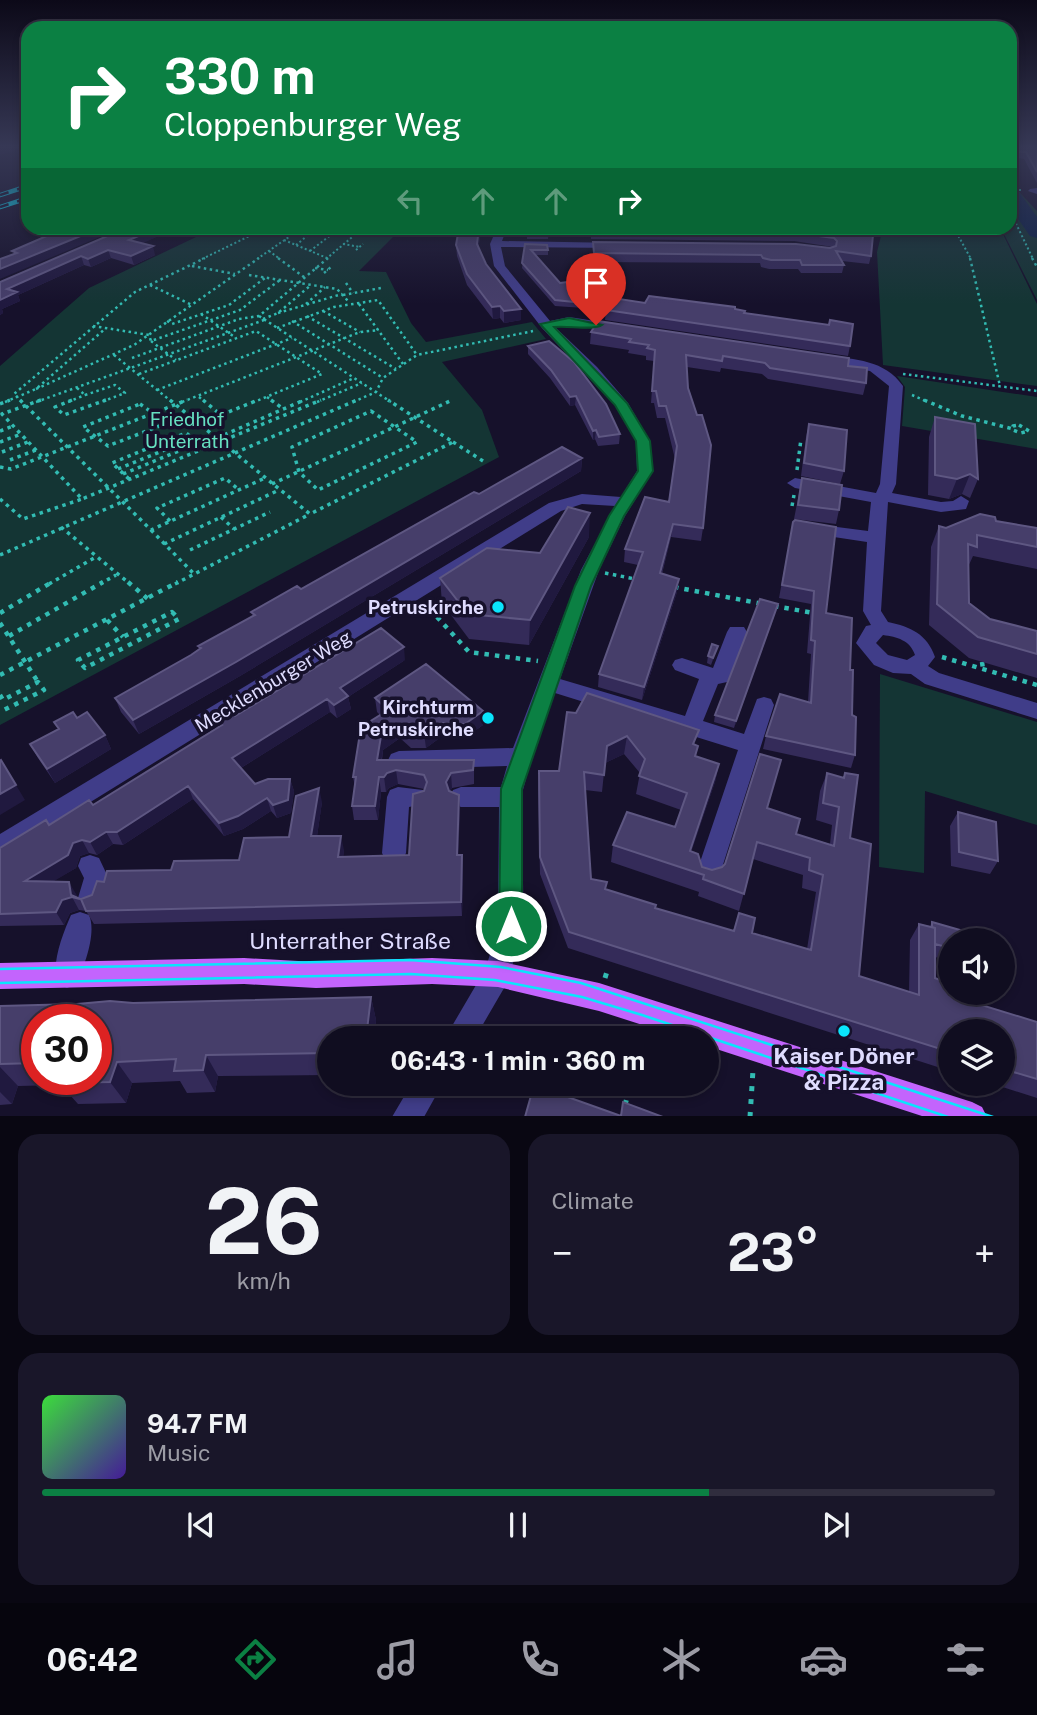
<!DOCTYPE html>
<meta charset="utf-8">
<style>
body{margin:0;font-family:"Public Sans",sans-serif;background:#191629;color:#f1f3f6;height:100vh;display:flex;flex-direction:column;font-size:26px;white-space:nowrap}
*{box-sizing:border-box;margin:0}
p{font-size:23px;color:#9c9ca5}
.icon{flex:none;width:38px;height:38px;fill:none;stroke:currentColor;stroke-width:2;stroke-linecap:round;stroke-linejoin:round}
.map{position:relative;height:1116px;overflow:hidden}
.sheet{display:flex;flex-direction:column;gap:18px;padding:18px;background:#090712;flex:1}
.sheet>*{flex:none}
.hud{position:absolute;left:21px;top:21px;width:996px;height:214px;border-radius:21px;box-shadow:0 4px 10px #0003,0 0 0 2px #302d3e;background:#0b8043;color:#fff;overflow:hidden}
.tools{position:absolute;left:938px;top:928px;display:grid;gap:14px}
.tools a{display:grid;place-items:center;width:77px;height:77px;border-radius:50%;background:#100d20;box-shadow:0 4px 10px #0003,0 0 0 2px #302d3e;font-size:35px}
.speed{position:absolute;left:21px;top:1004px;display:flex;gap:14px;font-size:35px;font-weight:700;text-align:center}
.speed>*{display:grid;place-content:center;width:91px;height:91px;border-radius:50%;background:#100d20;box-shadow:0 4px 10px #0003,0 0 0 2px #302d3e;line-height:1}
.speed .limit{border:10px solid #d22;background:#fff;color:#111}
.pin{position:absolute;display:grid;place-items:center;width:60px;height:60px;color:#fff;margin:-72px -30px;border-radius:50% 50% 50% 0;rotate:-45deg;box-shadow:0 0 7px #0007}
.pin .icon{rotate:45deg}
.me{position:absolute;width:77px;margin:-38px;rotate:0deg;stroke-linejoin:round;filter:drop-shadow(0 0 5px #0008)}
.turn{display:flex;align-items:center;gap:24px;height:147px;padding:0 28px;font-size:32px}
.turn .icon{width:91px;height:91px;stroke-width:2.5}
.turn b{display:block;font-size:49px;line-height:60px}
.lanes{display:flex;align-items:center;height:66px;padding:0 28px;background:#0003;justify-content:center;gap:35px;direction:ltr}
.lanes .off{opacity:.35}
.big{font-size:52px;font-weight:700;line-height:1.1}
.sheet .card{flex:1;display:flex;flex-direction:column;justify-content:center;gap:10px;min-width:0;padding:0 24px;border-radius:21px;background:#191629}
.sheet .dial{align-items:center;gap:0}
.dial b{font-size:91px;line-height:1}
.song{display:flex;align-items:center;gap:21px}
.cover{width:84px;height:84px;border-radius:10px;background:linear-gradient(135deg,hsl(120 70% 55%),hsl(260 70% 35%))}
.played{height:7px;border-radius:4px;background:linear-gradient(90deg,#0b8043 70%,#302d3e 70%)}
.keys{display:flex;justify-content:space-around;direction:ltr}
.heat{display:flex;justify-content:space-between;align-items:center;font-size:38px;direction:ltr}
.sheet .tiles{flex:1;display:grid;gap:18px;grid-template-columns:1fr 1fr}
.card:last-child{grid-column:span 2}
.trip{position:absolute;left:317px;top:1026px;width:402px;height:70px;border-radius:35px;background:#100d20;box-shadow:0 4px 10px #0003,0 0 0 2px #302d3e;font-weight:700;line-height:70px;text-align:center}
.dock{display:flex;height:112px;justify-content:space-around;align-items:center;background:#06050d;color:#9c9ca5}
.dock .icon{width:49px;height:49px}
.dock .selected{color:#0b8043}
.dock b{font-size:32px;color:#f1f3f6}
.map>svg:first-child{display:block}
.green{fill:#143534}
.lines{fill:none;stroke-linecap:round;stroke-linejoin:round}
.river{fill:#0c224a;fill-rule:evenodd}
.path-far4{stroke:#32bcb3;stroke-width:2;stroke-dasharray:2 2.5;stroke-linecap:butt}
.path-far3{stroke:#32bcb3;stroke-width:2.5;stroke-dasharray:2.5 3.5;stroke-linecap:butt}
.path-far2{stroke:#32bcb3;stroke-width:3.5;stroke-dasharray:3.5 4.5;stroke-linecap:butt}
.path-far1{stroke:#32bcb3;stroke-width:4.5;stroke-dasharray:4.5 6;stroke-linecap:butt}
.path{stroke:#32bcb3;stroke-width:5;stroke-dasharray:5 8;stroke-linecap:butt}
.minor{fill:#403d89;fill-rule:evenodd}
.major{fill:#c364fd;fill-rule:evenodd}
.tram{stroke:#0ae5fc;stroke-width:2.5}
.rail-casing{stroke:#0ae5fc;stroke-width:4.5}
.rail{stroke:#16112b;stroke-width:2.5;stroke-dasharray:9;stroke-linecap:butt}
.wall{fill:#342b59;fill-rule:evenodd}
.shaded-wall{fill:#20193f}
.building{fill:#463e6a;stroke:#5e5782;stroke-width:2;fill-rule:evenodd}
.route{fill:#0b8043;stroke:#07532c;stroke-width:2}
.poi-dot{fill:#0ae5fc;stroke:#16112b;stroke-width:2.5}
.labels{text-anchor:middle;stroke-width:7;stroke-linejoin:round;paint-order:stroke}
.park-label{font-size:19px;fill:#66e0c1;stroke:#16112b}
.poi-label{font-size:19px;font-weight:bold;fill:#dfdcff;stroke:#16112b;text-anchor:end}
.street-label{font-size:19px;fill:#dfdcff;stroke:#16112b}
.near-street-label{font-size:23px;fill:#dfdcff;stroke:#16112b}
.near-poi-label{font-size:23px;font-weight:bold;fill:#dfdcff;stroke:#16112b}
</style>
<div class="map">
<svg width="1037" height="1117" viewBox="0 0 1037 1117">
<rect width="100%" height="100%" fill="#16112b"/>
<!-- green -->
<path class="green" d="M1010 182 1037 211V300L1001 228H1010Z
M215 228H402L359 271 386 272 411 323 426 342 532 322 546 339 442 362 482 410 499 457 0 725V366L89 288Z
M883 228H1000L1037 304V386L883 365 877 252Z
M897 376 1037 397V449L902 426 905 387Z
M880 674 1037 722V825L925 791 924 873 879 867Z"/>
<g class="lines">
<!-- river -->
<path class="river" d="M1010 187 1017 189 1037 217V238L1030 236 1010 207Z"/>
<!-- path-far4 -->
<path class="path-far4" d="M1010 190H1021
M1010 211 1033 259
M954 228 971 259
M284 240 327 258
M343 244 360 247
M296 245 317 228
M356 250 363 244
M269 251 280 259
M310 251 340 228
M202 259 266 228
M257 259 302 228
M326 259 363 228"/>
<!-- path-far3 -->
<path class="path-far3" d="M278 258 304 277
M970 258 1000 386
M1032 258 1037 267
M192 266 235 274
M315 268 328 270
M324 273 331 267
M249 275 337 289 349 302
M346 283 353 293
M150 285 192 305
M343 295 381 288
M306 304 325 287
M359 304 403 364
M323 311 360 332
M278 313 342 294
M201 314 236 338
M259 316 391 402
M307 316 396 369
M263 319 278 313 311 285
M167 321 172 324 229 305 265 278
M292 321 383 378
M93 326 149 335 151 341 240 310 280 280
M277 328 334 307 378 300 417 355
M151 341 176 360
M114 355 172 402
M132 358 239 319 259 316 328 258
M139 374 256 331 322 374 254 402
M903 374 1037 391
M77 388 85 395
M36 389 134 345 259 258
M157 390 292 338
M85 395 115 385 125 393 101 402
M912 395 928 402
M199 397 205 402
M267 397 274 402
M5 402 36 389 106 328
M22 402 14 394 135 292 205 258
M36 402 264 320
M68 402 85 395
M182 402 360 332 379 330
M300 402 354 378
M317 402 362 383
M353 402 376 392 383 378 417 355 533 331"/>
<!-- path-far2 -->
<path class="path-far2" d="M20 400 151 530 265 478
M41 400 2 414 82 499 321 400
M72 400 55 407 64 415 106 400
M170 400 310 514 453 442 388 400
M203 400 221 415 258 400
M271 400 282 408
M924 400 962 416 1013 429
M0 404 10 400
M140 404 167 423 108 446 83 427Z
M371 411 417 442 318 490 299 472 292 447Z
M1019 425 1029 431 1021 433 1013 430V426Z
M0 431 13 426
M217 438 304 400
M0 442 21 434
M453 442 483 461
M2 452 28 442
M10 460 36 450
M0 467 11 469 187 400
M118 469 192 439
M797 470 801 439
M123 474 198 443
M129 479 112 463 186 433 204 447
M272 484 450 401
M0 499 23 519 82 499
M792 506 794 495
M221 517 234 529
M170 521 157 508 225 478 239 490
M61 527 130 584
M151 530 195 575
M164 544 279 490
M190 550 270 512
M0 555 357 400
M605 573 635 579
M49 584 96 557
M100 584 116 575
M175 584 310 514"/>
<!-- path-far1 -->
<path class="path-far1" d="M128 582 148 599
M674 587 763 604
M774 606 814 613
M172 612 179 619 85 668 78 660Z
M0 613 52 582
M437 617 469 652 538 661
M107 620 123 637
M0 623 38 682
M9 636 103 582
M942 657 1037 685
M982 662 983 669
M0 675 178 582
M0 695 3 700 38 682 44 690 0 712"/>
<!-- path -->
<path class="path" d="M605 978 608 968
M708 1081 712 1058
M494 1083 535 1099
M553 1097 557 1083
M625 1105 631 1083
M750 1117 753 1070"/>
<!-- minor -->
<path class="minor" d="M1037 188V194L1028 191 1030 189Z
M497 228H507L502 241 621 243 622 245 617 248 501 247 505 266 550 321 569 317 622 325V331L618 332 569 325 555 327 597 367 628 403 650 441 653 471 625 516 599 570 560 679 685 716 699 679 675 670 672 665 675 660 682 658 713 668 727 632 730 627H744L747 632 730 677 727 682 718 684 703 721 744 734 757 699 764 697 771 699 774 705 720 874 717 882 708 885 699 882 696 874 738 750 555 693 532 757 521 797 524 926 507 983 475 1038H445L486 968 498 926 499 807H461L453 804 450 797 453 790 461 787H501L507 766 399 769 391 766 388 760 391 754 399 751 513 748 581 570 615 506 582 504 561 511 0 858V834L549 503 582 494 621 497 637 471 636 441 615 405 542 328 494 266 490 244Z
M826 356C855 359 885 360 903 386L896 484 892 493 941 502 953 501 961 496 969 501 966 509 941 512 888 502 881 611 888 622C911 627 927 634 935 657L928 666 939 673 1037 703V719L925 684 911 674 893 673 874 665 856 643 866 626 871 625 863 611 867 542 814 534 806 529 814 524 868 531 871 502 795 488 787 483 795 478 876 493 880 484 889 386 870 371 821 363V357ZM883 635C897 637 910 640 915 655L907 660 888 655 876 643Z
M398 787 423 790 426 797 423 804 409 807 406 853 402 861 394 864 386 861 382 853 387 797 390 790Z
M90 855 99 858 108 877 99 906 90 910 81 906 78 898 84 878 78 866 81 858Z
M80 912 89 915C97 933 84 967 76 984L67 988 58 984C50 966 63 933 71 915Z
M412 1083H443L424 1117H392Z"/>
<!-- major -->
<path class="major" d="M244 958 316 962 432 958 498 961 599 983 972 1102 982 1107 987 1117H925L707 1046V1038H683L599 1011 498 987 432 984 316 988 244 984 0 989V963Z"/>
<!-- tram -->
<path class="tram" d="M0 969 410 960 501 967 581 983 993 1117
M0 983 411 974 495 980 582 997 642 1015 948 1117"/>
<defs>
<path id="rail" d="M0 195 28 186
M0 207 28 198"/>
</defs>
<!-- rail casing -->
<use href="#rail" class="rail-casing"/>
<!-- rail -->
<use href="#rail" class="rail"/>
</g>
<!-- wall -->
<path class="wall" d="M1010 147H1037V183L1024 159 1010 157Z
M126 228H173H172V230L142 243 155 255 134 265 111 258 91 267 84 265 18 295 20 301 2 309 3 313 0 315V282Z
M549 228 548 239H527V230Z
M591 228H782L833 230 871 256 869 264 842 261 844 265 842 273H801L798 269H769L761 267 760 263 594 262 593 242 830 248 833 247 794 241 591 239Z
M480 237 478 247 486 264 521 309V320L504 323 500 318 493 319 467 285 457 256 456 245Z
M525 244 548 250V255H536L560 283 584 303V308L555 306 522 268Z
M645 303 735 309 850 346 848 356 605 320 606 310Z
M591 332 848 366 866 383 863 395 768 379 762 374 721 368 720 372 687 367 688 388 703 528 701 541 671 537 662 574 677 592 642 700 598 687 599 674 638 565 624 562 625 549 669 502 675 459 665 418H657L654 403H651L654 361 646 360V356L628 353 629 350 590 344Z
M528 346 620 434 619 444 598 446 595 439 593 440 575 405 570 406 550 378 528 354Z
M935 417 978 479 970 498 962 494 949 499 928 495 929 437Z
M809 424 844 471 840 484 801 476 806 437Z
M582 458 581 471 240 676 139 734 121 712 115 698 191 655 199 649 198 646 253 616 251 612 301 589 479 494Z
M802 478 839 510 836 524 794 519Z
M996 521 1037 528V569L973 556 968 567 969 603 990 619 1037 631V678L969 658 929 625 931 547 939 526 946 528Z
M793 522 826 613 850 670 852 715 855 755 851 768 763 749 766 736 808 702 811 654 807 653 811 604 779 598Z
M589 537 529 645 469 639 442 603 440 578 540 553Z
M776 611 734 728 714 722 715 715Z
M718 646 711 665 707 663 708 656Z
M405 660 348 697 351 709 337 718 330 712 241 768 255 784 290 779 294 791 291 813 277 818 271 811 243 829 224 836 193 799 123 845 113 844 97 855 89 853 80 856 76 868 53 881 76 894 77 898 80 899 84 906 92 895 104 882 239 860 289 837 322 802 317 836 344 850 343 857 409 855 424 789 398 784 389 788 386 792H381L378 820H354L352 806 355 787 353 777 380 715 377 712 375 698 483 725 465 738 441 737 426 748H411L400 738 383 750 382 760H474V784L452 788 450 791 460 809 458 855 463 868 462 916 94 924 86 911 79 910 70 913 64 925 0 926V848L93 805 220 726 219 723 235 716Z
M567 712 698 746 696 756 719 764 715 782 691 851 702 867 712 870 722 867 767 808 796 834 830 844 832 825 816 820 820 791 827 773 843 778 845 773 850 838 859 976 909 992 910 940 919 924 930 926 932 922 950 940V962L935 957V978L952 996 1037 1022V1098L990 1083H1003V1031H950V1071L568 948 540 874 538 789 539 771H559ZM624 754 640 773 636 794 681 810 675 827 613 845 611 862 699 892 698 896 739 911 753 859 803 875 802 888 816 892 807 949 752 933 739 913 733 931 655 908 606 889 591 879 585 790 602 792 605 763Z
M54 722 105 735 111 749 55 783 38 758 30 744 58 729Z
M958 812 998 861 990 874 951 866 950 826Z
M371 997 376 1020 374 1038H329V1075L218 1076 215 1092 187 1093 180 1081 132 1083 126 1103 78 1104 61 1085 18 1086 12 1104 0 1105V1006ZM37 1020 96 1080H37Z"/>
<!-- shaded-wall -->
<path class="shaded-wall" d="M2 147H25L0 155V148Z
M100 228H121L0 279V269Z
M157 228H173H172V230L132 248 129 240Z
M479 228H486L480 237 478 255 477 244Z
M153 246 155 255 134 265 131 256Z
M108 250 111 258 91 267 88 259Z
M81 256 84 265 18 295 20 301 2 309 3 313 0 315V300L7 289Z
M500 306V318L493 319 492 307Z
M521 309V320L504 323V311Z
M576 396 575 405 570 406V397Z
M596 430 595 439 593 440V431Z
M582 458 581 471 240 676 139 734 133 720Z
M970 474 962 494 949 499 957 479Z
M590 513 589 537 529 645 530 620Z
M673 524 671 537 658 586 660 573Z
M679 579 677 592 642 700 644 687Z
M778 604 776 611 734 728 736 721Z
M404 647 405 660 348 697 351 709 337 718 334 705 340 688Z
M327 699 330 712 236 771 232 758Z
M483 711V725L465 738V724Z
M440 723 441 737 426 748 424 733Z
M398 724 400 738 383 750 379 774 377 760 381 736Z
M105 735 111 749 55 783 47 769Z
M627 736 624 754 605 763 607 746Z
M719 764 715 782 686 868 690 851Z
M396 770 398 784 389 788 386 792 384 777 387 773Z
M451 773 452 788 448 796 446 782Z
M379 777 381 792 378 820 375 806Z
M290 779 294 791 291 813 277 818 273 805Z
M16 785 25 800 0 815V794Z
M188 786 193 799 123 845 117 832Z
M319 788 322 802 315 850 311 836Z
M459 795 460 809 458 869 457 855Z
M267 798 271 811 243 829 224 836 219 823Z
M106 832 113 844 97 855 90 842Z
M341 836 344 850 342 871 338 857Z
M82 840 89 853 80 856 76 868 34 893 25 881 73 843Z
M462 855 463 868 462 916 461 902Z
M69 882 76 894 77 899 71 895Z
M72 897 79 910 70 913 64 925 56 912 62 900Z
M371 997 376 1020 374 1038H366Z
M206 1055 218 1076 215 1092 203 1070Z
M117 1062 132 1083 126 1103 110 1082Z
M0 1067 18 1086 12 1104 0 1092Z"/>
<!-- building -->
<path class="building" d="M1010 147H1037V172L1026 152 1010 151Z
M65 228H100L0 269V259L17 253 12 251Z
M126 228H157L129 240 153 246 131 256 108 250 88 259 81 256 7 289 17 292 0 300V282Z
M459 228H479L477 244 486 264 521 309 504 311 500 306 492 307 467 274 456 245Z
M527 228H548V231L527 230Z
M592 228H782L815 230V228H833V230L873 235 871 256 836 251 844 265H802L800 260H771L763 258 761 255 594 253 593 242 796 244 830 248 836 246 837 241 834 238 796 233 592 231Z
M525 244 547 245 548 250H531L560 283 567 282 584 303 555 300 522 263Z
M649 296 735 307V309L745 311 744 313 829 325 830 320 853 324 850 346 606 310 613 298 645 303Z
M598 321 849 358 848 366 867 368 866 383 770 368 765 363 723 356 722 361 686 355 688 388 697 415H702L711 445 703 528 673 524 660 573 679 579 644 687 599 674 643 552 625 549 645 497 669 502 677 446 666 406H659L656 391H652L655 350 647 348 649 345 629 342 631 339 591 332Z
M549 341 574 362 606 404 620 434 599 437 596 430 593 431 576 396 570 397 551 370 528 346Z
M935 417 975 424 978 479 970 474 957 479 935 475Z
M809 424 847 430 844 471 804 463Z
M562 447 582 458 236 662 133 720 115 698 191 655 201 648 198 646 255 615 251 612 297 586 301 589 474 492 479 494Z
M802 478 842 485 839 510 798 505Z
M568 507 590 513 530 620 468 614 440 578 487 548 540 553Z
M980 514 995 517 996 521 1037 528V547L977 535V547L968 544 969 603 990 619 1037 631V654L978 637 937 604 939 526 946 528Z
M795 520 836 527 826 613 852 618 850 670H853L852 715 856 717 855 755 766 736 780 694 811 703 815 641 811 640 814 591 782 585 793 522Z
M760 599 778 604 736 721 715 715Z
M381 628 404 647 340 688 348 696 334 705 327 699 232 758 255 784 268 779H290L288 800 273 805 267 798 238 816 219 823 188 786 117 832H106L90 842 82 840 73 843 68 855 25 881 69 882 71 895 80 899 72 897 62 900 56 912 0 914V848L46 820 49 825 89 800 93 805 222 725 219 723 233 714 235 716Z
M712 644 718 646 713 658 708 656Z
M426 664 483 711 465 724 440 723 424 733 409 734 398 724 381 736 377 760H474L473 770 451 773 446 782 449 791 459 795 457 855H462L461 902 86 911 81 899 92 895 97 881 104 882 107 871 171 870 174 861 239 860 244 838 289 837 296 796 319 788 311 836H341L338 857 409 855 413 794 424 791 427 782 424 775 396 770 387 773 384 777H379L375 806H352L356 777H353L361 727 388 710 375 698Z
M587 693 699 730 693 744 698 746 695 756 719 764 690 851 698 854 702 867 712 870 722 867 725 864 760 754 781 760 767 808 800 819 796 834 834 846 839 807 823 803 827 773 844 778 845 773 858 775 850 838 871 844 859 976 919 995V924L935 928V978L950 984V992H952V996L1037 1022V1079L1003 1069V1031H950V1052L569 932 540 857 539 771H559L567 712 576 713ZM627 736 645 759 639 776 687 793 675 827 627 812 613 845 704 875 703 879 744 894 757 842 810 858 809 870 823 875 811 950 752 933 755 918 739 913 734 931 655 908 656 905 605 889 607 882 591 879 584 772 604 775 607 746Z
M73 712 77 718 87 712 105 735 47 769 30 744 59 729 54 722Z
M1 760 16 785 0 794V761Z
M958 812 996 822 998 861 959 852Z
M932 922 981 936V940H950V948L935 944V928L932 927Z
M371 997 366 1038H329V1053L206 1055 203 1070 174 1071 176 1059 117 1062 110 1082 60 1083 61 1080H96V1020H37V1063L0 1064V1006L77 1004 110 1001 133 1003Z
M534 1085 621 1116 623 1102 663 1117H525Z"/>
<!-- sky -->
<linearGradient id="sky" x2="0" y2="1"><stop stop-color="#0c0918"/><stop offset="0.48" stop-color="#363855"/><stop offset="1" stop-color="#363855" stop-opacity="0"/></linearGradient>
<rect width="1037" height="304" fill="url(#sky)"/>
<!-- route -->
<path class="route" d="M569 318 602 325C593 331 567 325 554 327L627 403 650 441 653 471 624 516 591 586 522 789V926L519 934 511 937 503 934 499 926 501 789 575 586 609 516 638 471 636 441 615 405 540 324Z"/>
<!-- markers -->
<g class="poi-dot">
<circle cx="498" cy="607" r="7"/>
<circle cx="488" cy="718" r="7"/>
<circle cx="844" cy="1031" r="7"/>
</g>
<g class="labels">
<!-- park labels -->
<g class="park-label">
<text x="187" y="426">Friedhof<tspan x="187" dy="22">Unterrath</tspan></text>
</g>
<!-- poi labels -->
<g class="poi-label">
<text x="484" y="614">Petruskirche</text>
<text x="474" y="714">Kirchturm<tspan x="474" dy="22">Petruskirche</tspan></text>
</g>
<!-- street labels -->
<g class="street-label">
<text transform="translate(273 681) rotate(-31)" y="7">Mecklenburger Weg</text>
</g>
<!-- near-street labels -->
<g class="near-street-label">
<text x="350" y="949">Unterrather Straße</text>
</g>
<!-- near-poi labels -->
<g class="near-poi-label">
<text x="844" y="1064">Kaiser Döner<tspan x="844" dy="26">&amp; Pizza</tspan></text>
</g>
</g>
</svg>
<div class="tools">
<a><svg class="icon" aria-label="sound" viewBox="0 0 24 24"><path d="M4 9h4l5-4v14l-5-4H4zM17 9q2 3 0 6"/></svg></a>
<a><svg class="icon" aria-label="layers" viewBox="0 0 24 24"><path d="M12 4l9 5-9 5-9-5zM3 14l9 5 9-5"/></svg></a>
</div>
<div class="speed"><div class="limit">30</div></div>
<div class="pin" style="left:596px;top:325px;background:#d93025"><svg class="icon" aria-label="arrive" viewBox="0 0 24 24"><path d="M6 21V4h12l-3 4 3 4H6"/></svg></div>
<svg class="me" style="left:511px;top:926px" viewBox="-20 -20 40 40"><circle r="17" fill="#0b8043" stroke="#fff" stroke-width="3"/><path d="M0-11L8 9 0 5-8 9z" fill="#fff"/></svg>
<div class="trip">06:43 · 1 min · 360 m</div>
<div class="hud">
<div class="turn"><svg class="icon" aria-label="right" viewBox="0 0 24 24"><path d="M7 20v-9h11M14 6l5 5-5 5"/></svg><div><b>330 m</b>Cloppenburger Weg</div></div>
<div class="lanes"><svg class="icon off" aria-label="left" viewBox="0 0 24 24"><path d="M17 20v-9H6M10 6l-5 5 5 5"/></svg><svg class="icon off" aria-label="ahead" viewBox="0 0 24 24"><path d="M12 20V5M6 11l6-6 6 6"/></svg><svg class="icon off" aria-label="ahead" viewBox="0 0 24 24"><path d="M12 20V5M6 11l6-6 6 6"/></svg><svg class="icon" aria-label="right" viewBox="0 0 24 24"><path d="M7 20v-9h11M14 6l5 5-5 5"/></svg></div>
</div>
</div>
<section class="sheet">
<div class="tiles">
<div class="card dial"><b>26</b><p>km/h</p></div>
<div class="card"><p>Climate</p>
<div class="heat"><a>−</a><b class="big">23°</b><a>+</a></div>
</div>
<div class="card">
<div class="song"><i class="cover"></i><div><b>94.7 FM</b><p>Music</p></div></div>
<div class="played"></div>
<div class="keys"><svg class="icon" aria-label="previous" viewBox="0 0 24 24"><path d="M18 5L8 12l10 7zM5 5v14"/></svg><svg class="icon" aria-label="pause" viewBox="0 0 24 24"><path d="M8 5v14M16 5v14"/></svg><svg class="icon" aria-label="next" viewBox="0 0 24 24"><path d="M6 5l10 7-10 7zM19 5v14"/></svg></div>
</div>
</div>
</section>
<nav class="dock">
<b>06:42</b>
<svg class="icon selected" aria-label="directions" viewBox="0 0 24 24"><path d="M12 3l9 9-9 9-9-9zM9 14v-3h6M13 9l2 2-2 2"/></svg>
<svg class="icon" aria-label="music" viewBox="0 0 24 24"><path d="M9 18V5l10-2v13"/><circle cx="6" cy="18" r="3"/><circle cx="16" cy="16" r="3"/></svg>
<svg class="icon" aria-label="phone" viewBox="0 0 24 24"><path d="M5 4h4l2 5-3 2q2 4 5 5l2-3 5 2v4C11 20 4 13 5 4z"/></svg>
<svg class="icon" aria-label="climate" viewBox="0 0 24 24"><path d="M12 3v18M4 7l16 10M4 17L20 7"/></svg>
<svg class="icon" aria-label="car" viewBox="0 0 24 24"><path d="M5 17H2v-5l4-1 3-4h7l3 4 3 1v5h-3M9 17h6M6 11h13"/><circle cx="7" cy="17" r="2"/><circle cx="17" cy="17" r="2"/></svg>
<svg class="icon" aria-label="filters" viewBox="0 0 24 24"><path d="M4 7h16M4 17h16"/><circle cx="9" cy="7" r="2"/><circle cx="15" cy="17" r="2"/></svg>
</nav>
